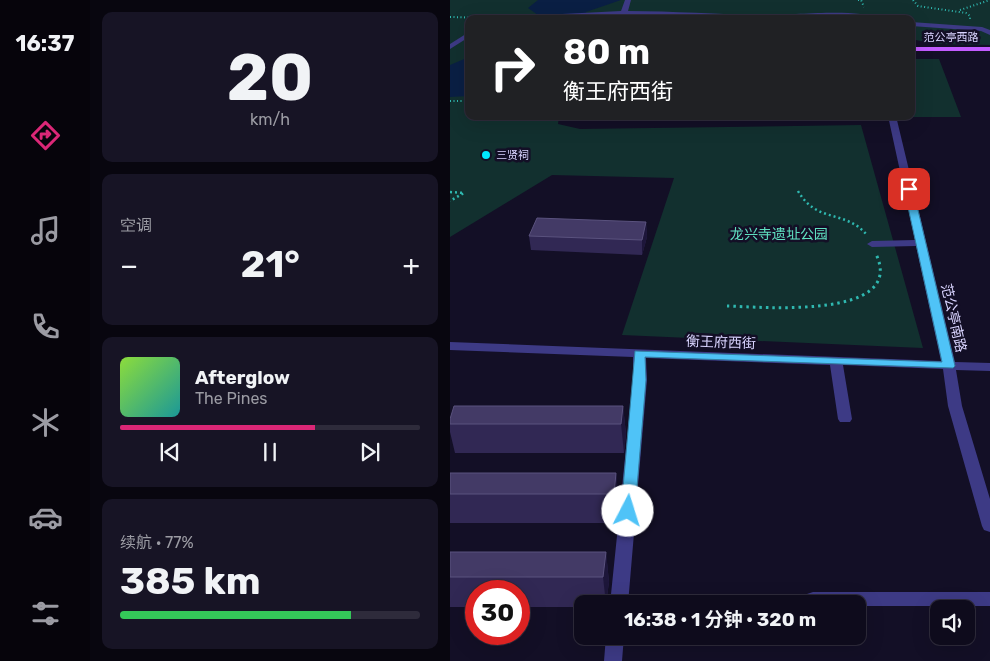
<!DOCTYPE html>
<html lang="zh">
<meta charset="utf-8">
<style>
body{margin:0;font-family:Rubik,"Noto Sans SC",sans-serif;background:#171425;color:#f1f3f6;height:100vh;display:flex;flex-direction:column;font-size:19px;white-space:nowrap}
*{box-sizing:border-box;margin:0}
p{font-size:16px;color:#9b9ba3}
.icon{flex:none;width:28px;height:28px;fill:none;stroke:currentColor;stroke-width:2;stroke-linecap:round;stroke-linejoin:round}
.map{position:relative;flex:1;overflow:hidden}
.sheet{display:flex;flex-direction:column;gap:12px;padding:12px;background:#08060f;width:360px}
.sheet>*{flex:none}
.top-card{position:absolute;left:15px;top:15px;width:450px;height:105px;border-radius:10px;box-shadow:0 5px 20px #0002,0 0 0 1px #2e2b3b;background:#202124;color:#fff;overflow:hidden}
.tools{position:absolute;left:480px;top:600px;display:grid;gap:10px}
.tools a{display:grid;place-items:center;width:45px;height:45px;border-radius:10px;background:#0e0b1c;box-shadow:0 5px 20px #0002,0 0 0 1px #2e2b3b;font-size:25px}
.speed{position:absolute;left:15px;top:580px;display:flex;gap:10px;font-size:25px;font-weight:700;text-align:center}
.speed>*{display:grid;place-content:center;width:65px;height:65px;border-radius:50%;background:#0e0b1c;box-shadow:0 5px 20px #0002,0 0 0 1px #2e2b3b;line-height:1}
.speed .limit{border:8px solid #d22;background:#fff;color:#111}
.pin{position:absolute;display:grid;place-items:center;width:42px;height:42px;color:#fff;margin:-21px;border-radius:10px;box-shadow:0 2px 8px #0006}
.me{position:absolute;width:55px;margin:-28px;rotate:5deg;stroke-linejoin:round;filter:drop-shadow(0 0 4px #0008)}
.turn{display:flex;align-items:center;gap:18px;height:105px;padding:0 15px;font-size:22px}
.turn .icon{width:65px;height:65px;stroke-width:2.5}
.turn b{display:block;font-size:35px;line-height:42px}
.big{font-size:38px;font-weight:700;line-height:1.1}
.sheet .tile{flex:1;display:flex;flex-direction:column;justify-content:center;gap:8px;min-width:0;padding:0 18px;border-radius:10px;background:#171425}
.sheet .dial{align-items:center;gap:0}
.dial b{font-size:65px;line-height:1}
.song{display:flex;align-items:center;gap:15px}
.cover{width:60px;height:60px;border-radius:8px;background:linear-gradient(135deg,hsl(90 70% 55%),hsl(180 70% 35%))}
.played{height:5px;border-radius:2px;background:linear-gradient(90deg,#db2777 65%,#2e2b3b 65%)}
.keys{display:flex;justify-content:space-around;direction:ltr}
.heat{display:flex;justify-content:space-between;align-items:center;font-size:28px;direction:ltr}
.charge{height:8px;border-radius:4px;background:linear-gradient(90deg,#34c759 77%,#2e2b3b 0)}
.trip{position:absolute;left:124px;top:595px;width:292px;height:50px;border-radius:10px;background:#0e0b1c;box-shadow:0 5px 20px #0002,0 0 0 1px #2e2b3b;font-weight:700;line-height:50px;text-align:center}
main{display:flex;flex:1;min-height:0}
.tabs{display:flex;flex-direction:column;width:90px;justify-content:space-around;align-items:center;background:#06040b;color:#9b9ba3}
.tabs .icon{width:35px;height:35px}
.tabs .selected{color:#db2777}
.tabs b{font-size:22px;color:#f1f3f6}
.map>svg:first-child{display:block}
.green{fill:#12302f}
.water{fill:#0a1f44}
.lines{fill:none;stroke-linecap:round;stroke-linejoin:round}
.path-far2{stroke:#2fb8b0;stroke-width:2;stroke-dasharray:1 2.5;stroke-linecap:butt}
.path-far1{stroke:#2fb8b0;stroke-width:2.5;stroke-dasharray:2 3;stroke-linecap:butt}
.path{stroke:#2fb8b0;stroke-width:3;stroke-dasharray:2.5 4;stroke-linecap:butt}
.minor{fill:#3d3a85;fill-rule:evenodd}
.major{fill:#c25bff;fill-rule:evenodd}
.wall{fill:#312854}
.shaded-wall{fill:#1d163a}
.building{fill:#433a66;stroke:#5a527e}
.route{fill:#4fc3f7;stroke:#337fa1}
.poi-dot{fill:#00e5ff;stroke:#130f26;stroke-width:2}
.labels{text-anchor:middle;stroke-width:5;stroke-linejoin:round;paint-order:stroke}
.far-street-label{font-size:11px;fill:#d9d4ff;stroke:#130f26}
.far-poi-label{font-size:11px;fill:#d9d4ff;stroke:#130f26;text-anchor:start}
.park-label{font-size:14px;fill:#5fe0c0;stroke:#130f26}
.street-label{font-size:14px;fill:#d9d4ff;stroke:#130f26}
</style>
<main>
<nav class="tabs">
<b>16:37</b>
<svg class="icon selected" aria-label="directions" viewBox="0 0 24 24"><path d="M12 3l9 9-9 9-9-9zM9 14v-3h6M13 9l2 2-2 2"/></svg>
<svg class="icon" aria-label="music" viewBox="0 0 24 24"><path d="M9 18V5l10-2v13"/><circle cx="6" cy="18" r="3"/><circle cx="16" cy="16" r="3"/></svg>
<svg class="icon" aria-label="phone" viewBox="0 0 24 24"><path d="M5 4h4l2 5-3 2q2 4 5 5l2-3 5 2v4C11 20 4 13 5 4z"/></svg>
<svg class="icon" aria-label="climate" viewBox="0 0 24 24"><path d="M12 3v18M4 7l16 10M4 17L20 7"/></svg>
<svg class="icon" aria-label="car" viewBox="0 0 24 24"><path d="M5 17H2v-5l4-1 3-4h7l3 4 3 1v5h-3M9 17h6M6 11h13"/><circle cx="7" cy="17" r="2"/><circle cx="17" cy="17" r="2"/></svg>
<svg class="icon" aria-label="filters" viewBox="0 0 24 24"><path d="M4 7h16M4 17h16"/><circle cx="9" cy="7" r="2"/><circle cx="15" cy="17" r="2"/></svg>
</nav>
<section class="sheet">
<div class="tile dial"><b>20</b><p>km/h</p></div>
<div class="tile"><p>空调</p>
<div class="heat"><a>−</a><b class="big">21°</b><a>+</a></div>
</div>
<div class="tile">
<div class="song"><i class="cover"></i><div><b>Afterglow</b><p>The Pines</p></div></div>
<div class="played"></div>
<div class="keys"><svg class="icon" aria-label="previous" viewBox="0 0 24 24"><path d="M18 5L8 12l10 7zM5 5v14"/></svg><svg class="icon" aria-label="pause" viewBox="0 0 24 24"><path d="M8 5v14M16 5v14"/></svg><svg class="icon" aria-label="next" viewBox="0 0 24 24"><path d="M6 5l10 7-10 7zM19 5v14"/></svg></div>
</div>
<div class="tile"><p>续航 · 77%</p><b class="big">385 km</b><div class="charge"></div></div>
</section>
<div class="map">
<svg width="540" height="661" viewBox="0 0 540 661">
<rect width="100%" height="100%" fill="#130f26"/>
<!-- green -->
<path class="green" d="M0 0H540V45L485 44 461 39V19H19V116H109L108 124 130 129 411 125 473 348 172 335 224 178 102 175 0 237Z
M461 59H489L511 117H452L461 116Z"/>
<!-- water -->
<path class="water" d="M88 0H171L136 12 135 19H84L88 15 78 8Z
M19 57V96L0 97V65Z"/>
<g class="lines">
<!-- path-far2 -->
<path class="path-far2" d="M408 0H411L414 7
M463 0 468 6 516 13 520 16V19
M510 10 540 0
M0 17 39 18
M0 101H19"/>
<!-- path-far1 -->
<path class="path-far1" d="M348 191C367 224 395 209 417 235
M0 192 14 193 0 201"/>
<!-- path -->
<path class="path" d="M277 306C311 307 457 320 426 254"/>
<!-- minor -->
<path class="minor" d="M175 0H181L178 11C226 11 274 15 323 15 346 15 410 8 428 19L388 17 315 19 239 15 48 19 51 17 171 11Z
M461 22 532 27 540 30V35L531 31 461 26Z
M19 32V37L0 49V44Z
M438 116H446L505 362 540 363V371L506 370 512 406 540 499V532L534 530 532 526 498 406 493 369 393 365 402 419 400 422H390L388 419 380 365 196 358 197 380 178 604H160L183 380V357L0 350V342L491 361 466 246 422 247 417 244 422 241 465 240Z
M363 592H540V606H408V604H357L354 599 357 594Z
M156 636H174L172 661H154Z"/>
<!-- major -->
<path class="major" d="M461 47H540V51H461Z"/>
</g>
<!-- wall -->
<path class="wall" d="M196 222 197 237 192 255 81 250 79 236Z
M173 406 176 434 174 453H5L0 432V419Z
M0 473H166L169 502 167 523H0Z
M0 552H156L159 582 156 604H132V607H69V591H26V607H0Z"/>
<!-- shaded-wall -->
<path class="shaded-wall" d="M196 222 197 237 192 255V240Z
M173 406 176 434 174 453 171 424Z
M166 473 169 502 167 523 164 494Z
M156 552 159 582 156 604 153 577Z"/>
<!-- building -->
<path class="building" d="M87 218 196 222 192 240 79 236Z
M4 406H173L171 424H0V419Z
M0 473H166L164 494H0Z
M0 552H156L153 577H0Z"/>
<!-- route -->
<path class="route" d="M459 186 463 189 505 366 503 368 195 357 196 380 185 511 183 515 178 516 173 515 171 511 185 351 492 362 454 189Z"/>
<!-- markers -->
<circle class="poi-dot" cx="36" cy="155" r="5"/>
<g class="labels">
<!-- far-street labels -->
<g class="far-street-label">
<text x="501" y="41">范公亭西路</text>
</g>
<!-- far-poi labels -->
<g class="far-poi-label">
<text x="46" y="159">三贤祠</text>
</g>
<!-- park labels -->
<g class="park-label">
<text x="329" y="239">龙兴寺遗址公园</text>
</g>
<!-- street labels -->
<g class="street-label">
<text transform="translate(504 318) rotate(77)" y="5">范公亭南路</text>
<text transform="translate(271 342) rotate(2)" y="5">衡王府西街</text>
</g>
</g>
</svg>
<div class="tools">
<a><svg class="icon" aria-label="sound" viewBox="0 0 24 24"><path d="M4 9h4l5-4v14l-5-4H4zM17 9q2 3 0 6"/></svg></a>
</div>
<div class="speed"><div class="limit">30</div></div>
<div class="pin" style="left:459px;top:189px;background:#d93025"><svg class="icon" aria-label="arrive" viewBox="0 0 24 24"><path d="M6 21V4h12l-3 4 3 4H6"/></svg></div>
<svg class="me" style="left:178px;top:511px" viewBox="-20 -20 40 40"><circle r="19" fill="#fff"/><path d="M0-13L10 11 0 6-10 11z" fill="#4fc3f7"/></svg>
<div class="trip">16:38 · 1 分钟 · 320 m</div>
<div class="top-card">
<div class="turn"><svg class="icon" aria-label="right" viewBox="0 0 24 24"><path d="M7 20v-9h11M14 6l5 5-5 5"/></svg><div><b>80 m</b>衡王府西街</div></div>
</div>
</div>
</main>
